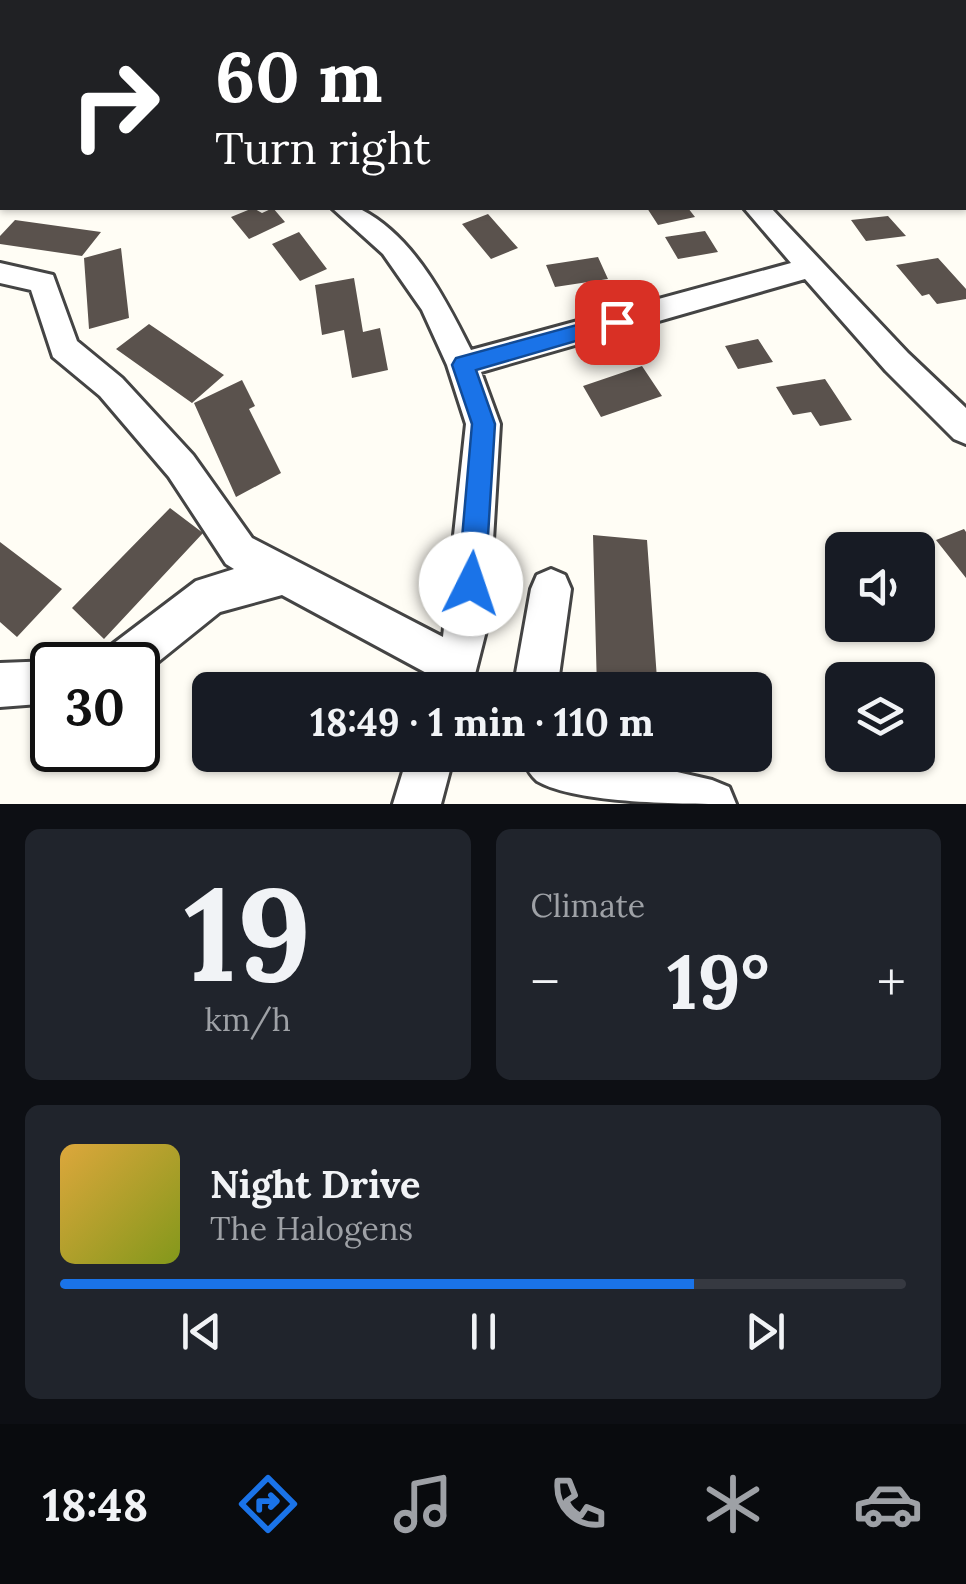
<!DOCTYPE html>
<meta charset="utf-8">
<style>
body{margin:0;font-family:Lora,serif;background:#20242c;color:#f1f3f6;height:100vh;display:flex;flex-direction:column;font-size:38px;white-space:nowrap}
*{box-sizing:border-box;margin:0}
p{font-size:32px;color:#9ea1a6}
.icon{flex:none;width:55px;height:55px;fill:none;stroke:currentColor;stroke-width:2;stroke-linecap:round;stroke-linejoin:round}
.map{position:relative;height:804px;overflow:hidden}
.details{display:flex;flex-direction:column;gap:25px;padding:25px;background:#0d0f14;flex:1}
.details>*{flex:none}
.hud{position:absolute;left:0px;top:0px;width:968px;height:210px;box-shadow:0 2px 8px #0004;background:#202124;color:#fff;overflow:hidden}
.controls{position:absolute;left:825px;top:532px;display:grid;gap:20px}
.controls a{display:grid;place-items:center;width:110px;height:110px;border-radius:15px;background:#171b24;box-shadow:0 2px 8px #0004;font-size:50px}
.speed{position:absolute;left:30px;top:642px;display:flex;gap:20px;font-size:50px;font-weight:700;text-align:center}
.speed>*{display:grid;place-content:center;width:130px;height:130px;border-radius:50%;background:#171b24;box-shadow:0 2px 8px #0004;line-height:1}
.speed .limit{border:5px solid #111;border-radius:15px;background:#fff;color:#111}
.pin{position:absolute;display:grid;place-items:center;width:85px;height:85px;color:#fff;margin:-42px;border-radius:20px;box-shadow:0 5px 15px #0006}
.me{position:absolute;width:110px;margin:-55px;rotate:4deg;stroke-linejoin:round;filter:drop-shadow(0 0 8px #0008)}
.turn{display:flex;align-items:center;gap:35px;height:210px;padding:0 50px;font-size:45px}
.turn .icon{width:130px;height:130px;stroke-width:2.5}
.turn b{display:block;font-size:70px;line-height:85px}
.big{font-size:75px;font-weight:700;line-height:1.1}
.details .card{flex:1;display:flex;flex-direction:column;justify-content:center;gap:15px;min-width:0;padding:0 35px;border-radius:15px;background:#20242c}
.details .dial{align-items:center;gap:0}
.dial b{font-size:130px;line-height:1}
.song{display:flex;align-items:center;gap:30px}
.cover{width:120px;height:120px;border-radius:15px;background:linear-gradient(135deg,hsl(40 70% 55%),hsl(70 70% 35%))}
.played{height:10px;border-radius:5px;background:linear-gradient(90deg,#1a73e8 75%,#363941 75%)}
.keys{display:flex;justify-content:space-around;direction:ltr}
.heat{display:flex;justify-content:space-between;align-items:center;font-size:55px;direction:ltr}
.details .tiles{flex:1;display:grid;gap:25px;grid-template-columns:1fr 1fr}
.card:last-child{grid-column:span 2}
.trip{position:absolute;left:192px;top:672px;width:580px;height:100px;border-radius:15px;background:#171b24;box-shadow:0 2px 8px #0004;font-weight:700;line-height:100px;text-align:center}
.tabs{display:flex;height:160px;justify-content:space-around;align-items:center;background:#090b0e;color:#9ea1a6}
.tabs .icon{width:70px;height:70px}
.tabs .current{color:#1a73e8}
.tabs b{font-size:45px;color:#f1f3f6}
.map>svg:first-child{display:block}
.building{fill:#5a524d}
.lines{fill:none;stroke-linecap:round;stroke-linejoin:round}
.minor-casing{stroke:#444;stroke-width:6}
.minor{fill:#fff;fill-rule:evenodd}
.route{fill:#1a73e8;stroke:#114b97;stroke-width:2.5}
</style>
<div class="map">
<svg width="966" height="804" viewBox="0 0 966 804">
<rect width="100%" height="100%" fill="#fffdf5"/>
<!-- building -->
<path class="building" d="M253 208 262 213 273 208 285 222 249 239 231 217Z
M647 208H688L695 217 658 225Z
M488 214 518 248 491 259 462 224Z
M888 216 906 236 866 241 851 220Z
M15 220 101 232 82 256 0 244V236Z
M705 231 718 252 678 259 665 237Z
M299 232 327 269 300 281 272 244Z
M121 248 129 318 89 329 84 258Z
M598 257 608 279 555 287 546 265Z
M938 258 966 289V299L937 304 929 294 922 296 896 265Z
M354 278 363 332 380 328 388 370 352 378 344 330 322 335 315 285Z
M149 324 224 375 192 403 116 349Z
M758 339 773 362 738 369 725 346Z
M642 366 662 396 601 417 583 386Z
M825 379 852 420 820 426 811 412 793 415 776 387Z
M242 380 255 406 249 409 281 473 236 497 194 403Z
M170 508 203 533 104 639 72 608Z
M964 529 966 532V578L936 540Z
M593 535 647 540 657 679 740 690H597Z
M0 542 62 589 17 637 0 622Z"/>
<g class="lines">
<defs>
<path id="minor" d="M74 0H93L95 2H76Z
M592 0H610L611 2H594Z
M913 0H932L934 2H915Z
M965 29 966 30V42L965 41Z
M965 95H966V107H965Z
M332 208C341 208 354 205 362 210 414 237 446 300 471 350L791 263 744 208H771L908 353 966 408V444L954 439 886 371 805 279 481 372 500 424 488 623 471 690H427L432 676 282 595 220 612 138 678V665H99L105 650 196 581 234 569 226 564 169 477 100 396 53 357 31 290 0 283V263L53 275 77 341 122 378 193 455 252 538 443 637 466 424 447 365 422 310 383 254Z
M551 569 565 575 571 589 557 690H513L531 589 537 575Z
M52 661 63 665H52V703L0 707V663Z
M408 755H454L441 804H393Z
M521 755H603L712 780 729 787 736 804C686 804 576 804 537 781 529 774 525 765 521 755Z"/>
</defs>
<!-- minor casing -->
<use href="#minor" class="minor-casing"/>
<!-- minor -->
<use href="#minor" class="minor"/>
</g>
<!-- route -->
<path class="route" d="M617 314 627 322 624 327 476 370 495 424 485 584 481 593 471 597 462 593 458 584 472 424 452 365 456 358Z"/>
</svg>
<div class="controls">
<a><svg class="icon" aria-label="sound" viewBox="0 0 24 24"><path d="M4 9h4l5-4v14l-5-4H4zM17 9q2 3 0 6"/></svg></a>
<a><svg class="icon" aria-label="layers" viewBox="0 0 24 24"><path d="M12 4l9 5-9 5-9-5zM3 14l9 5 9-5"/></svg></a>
</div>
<div class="speed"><div class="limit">30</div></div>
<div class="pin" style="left:617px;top:322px;background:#d93025"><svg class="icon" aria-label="arrive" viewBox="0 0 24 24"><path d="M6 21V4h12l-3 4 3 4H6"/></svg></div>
<svg class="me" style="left:471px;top:584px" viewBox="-20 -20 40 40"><circle r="19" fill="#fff"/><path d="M0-13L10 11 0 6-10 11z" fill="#1a73e8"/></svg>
<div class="trip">18:49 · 1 min · 110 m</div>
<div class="hud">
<div class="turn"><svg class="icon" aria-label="right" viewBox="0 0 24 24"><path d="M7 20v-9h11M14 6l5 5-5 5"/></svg><div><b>60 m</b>Turn right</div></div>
</div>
</div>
<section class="details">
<div class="tiles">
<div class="card dial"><b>19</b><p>km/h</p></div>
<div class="card"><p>Climate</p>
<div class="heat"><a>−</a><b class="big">19°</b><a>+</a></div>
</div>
<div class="card">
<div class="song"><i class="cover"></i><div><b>Night Drive</b><p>The Halogens</p></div></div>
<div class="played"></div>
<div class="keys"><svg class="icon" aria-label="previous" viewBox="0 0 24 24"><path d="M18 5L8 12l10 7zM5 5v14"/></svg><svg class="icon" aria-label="pause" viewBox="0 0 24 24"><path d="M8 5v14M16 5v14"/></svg><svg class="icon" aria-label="next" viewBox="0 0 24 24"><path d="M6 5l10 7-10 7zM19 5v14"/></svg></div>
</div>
</div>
</section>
<nav class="tabs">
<b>18:48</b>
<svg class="icon current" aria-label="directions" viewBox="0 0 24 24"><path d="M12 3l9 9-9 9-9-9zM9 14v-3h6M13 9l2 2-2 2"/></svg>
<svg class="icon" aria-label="music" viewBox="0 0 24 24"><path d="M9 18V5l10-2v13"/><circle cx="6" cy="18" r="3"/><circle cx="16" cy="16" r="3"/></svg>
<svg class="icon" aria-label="phone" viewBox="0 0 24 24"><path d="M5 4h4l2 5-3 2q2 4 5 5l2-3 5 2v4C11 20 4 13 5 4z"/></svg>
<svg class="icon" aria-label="climate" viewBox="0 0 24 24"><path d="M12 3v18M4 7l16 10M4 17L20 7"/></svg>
<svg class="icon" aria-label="car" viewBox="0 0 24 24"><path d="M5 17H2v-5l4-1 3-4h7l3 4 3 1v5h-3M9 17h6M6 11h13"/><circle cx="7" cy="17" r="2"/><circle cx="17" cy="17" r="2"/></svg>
</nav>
